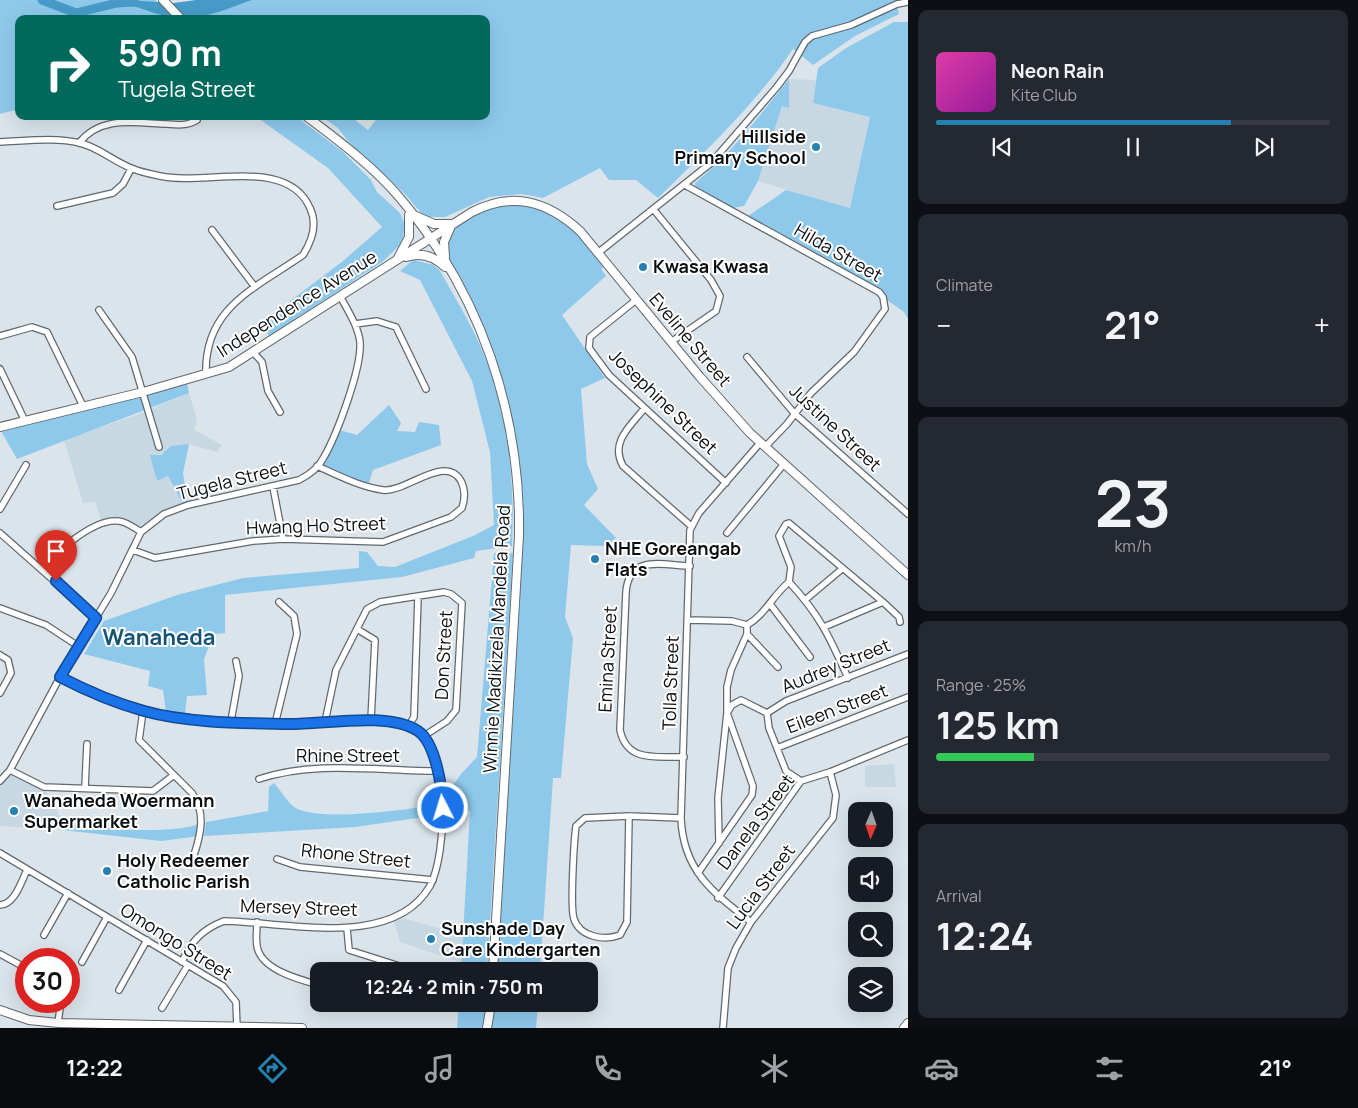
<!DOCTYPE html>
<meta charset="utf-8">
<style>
body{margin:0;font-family:Manrope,sans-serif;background:#242831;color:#f1f3f6;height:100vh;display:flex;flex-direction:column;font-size:19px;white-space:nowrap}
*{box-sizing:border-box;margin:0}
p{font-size:16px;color:#9ea1a6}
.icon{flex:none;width:28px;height:28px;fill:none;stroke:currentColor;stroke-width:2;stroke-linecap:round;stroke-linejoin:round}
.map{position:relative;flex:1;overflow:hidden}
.sheet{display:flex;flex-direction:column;gap:10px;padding:10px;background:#0d0f14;width:450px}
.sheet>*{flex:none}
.guide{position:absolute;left:15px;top:15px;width:475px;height:105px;border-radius:10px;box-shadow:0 5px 20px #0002;background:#00695c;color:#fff;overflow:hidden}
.needle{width:32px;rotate:182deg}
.fabs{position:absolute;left:848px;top:802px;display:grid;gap:10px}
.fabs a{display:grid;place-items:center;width:45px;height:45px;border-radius:10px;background:#171b24;box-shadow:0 5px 20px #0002;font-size:25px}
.speed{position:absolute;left:15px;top:948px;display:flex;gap:10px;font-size:25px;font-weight:700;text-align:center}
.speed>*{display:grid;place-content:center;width:65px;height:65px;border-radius:50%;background:#171b24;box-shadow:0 5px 20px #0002;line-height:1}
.speed .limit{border:8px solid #d22;background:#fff;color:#111}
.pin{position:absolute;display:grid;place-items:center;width:42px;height:42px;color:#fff;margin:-51px -21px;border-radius:50% 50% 50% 0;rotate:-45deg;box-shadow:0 0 5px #0007}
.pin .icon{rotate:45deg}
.me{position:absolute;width:55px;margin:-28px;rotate:355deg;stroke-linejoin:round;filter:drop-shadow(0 0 4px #0008)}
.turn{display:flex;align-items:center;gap:18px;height:105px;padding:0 20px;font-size:22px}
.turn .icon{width:65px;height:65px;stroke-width:2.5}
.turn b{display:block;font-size:35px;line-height:42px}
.big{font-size:38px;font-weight:700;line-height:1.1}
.sheet .widget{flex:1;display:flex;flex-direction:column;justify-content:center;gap:8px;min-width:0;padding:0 18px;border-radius:10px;background:#242831}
.sheet .dial{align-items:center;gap:0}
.dial b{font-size:65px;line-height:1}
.song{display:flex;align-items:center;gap:15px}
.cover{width:60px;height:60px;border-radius:8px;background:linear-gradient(135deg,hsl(320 70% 55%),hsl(300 70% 35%))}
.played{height:5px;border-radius:2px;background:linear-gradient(90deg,#2581af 75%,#363941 75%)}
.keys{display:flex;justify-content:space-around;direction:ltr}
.heat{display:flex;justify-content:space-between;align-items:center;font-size:28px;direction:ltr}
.charge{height:8px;border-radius:4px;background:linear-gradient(90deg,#34c759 25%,#363941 0)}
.trip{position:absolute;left:310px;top:962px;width:288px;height:50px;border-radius:10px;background:#171b24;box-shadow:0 5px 20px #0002;font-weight:700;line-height:50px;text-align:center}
.dock{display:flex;height:80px;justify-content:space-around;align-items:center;background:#090b0e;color:#9ea1a6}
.dock .icon{width:35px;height:35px}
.dock .active{color:#2581af}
.dock b{font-size:22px;color:#f1f3f6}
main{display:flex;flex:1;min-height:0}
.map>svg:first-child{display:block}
.built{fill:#c7d8e3}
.green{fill:#8ec9ec}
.water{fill:#489bc8}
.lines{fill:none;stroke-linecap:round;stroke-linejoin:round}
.river{stroke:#489bc8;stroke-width:9}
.street-casing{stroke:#61696e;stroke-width:8}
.secondary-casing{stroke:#61696e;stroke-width:10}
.street{stroke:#fff;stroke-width:5.5}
.secondary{stroke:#fff;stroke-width:8}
.route-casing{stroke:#114b97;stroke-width:12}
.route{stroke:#1a73e8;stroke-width:9}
.poi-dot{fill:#2581af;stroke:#fff;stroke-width:2}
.labels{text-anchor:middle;stroke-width:4;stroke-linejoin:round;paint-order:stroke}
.poi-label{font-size:18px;font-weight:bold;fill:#0b0e10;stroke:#fff;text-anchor:start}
.street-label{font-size:18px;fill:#0b0e10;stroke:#fff}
.district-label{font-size:22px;font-weight:bold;fill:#145372;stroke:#fff}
</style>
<main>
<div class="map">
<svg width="908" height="1028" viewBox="0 0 908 1028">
<rect width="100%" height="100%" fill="#dae4ea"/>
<!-- built -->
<path class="built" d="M789 79 816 80 813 103 870 117 850 209 758 181 782 105 789 107Z
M189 393 197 420 194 430 222 445 217 452 189 444 155 456 157 481 168 476 184 506 164 514 141 532 124 522 103 525 95 502 83 503 64 440 142 413Z
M894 764 896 787H865V766Z
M15 772 44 787 64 824 62 830 0 826V784Z
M402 918 463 935 462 963 400 942 394 922Z"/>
<!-- green -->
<path class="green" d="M0 0H155L173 19H19V109L0 114Z
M252 0H908L897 4 899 14 855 36 813 65 793 49C754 106 706 150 658 198L636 180H609L600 168 543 198 522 194 489 197 445 217H428L422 214 405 194 348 141 338 128 321 116H350L368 130 379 116H486V19H194Z
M894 22H908V319L904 312 883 297 745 218 786 190 850 208 870 117 813 103 818 68 846 48Z
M789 79V108L782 106 758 181 744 206 732 208 695 186V183C731 154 760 115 789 79Z
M255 116H295L342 151 371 180 377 192 400 213 405 225 403 238 398 247 382 262 269 336 261 323 343 261 382 227 328 168Z
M513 200 565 216 608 264 601 269 606 276 562 315 605 378 581 389 587 464 598 489 584 505 616 538 606 546 571 545 565 617 573 638 561 778H553L540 971H493L519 513 500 383 446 260V233L472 212Z
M413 260 434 265 440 271C458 303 478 335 490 370 509 425 515 488 512 546L476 551 474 558 402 577 225 595V633L214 634 204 659 207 695 187 696 185 714 166 712 163 690 148 686 150 671 84 654 104 621 177 595 243 578 359 568V551L367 552 378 566 395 567 473 536 494 525 490 452 472 381 420 280 400 271Z
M187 383 189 393 17 459 1 431Z
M389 405 401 423 397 431 415 432 419 422 439 425 441 445 373 470 368 486 317 466 336 429 357 435Z
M189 444 183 473 188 505 184 506 168 476 157 481 150 455H161L171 446Z
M494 553H513L487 971H461L470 811 447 814C448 785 459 776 477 757Z
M274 783C280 790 287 801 294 807 318 823 407 809 437 805L438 815 355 827 204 836 206 822 268 811 269 787Z
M64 824C108 827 157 836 201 824L200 836 161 841 62 830Z
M459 1004H485L484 1028H457Z
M491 1004H538L536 1028H492Z"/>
<!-- water -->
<path class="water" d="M124 0 174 3 196 0H252C221 11 192 25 158 14 146 11 138 6 125 5Z"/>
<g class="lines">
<!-- river -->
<path class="river" d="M42 0 76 13 117 3 135 2"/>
<defs>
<path id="street" d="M0 142C25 141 55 137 80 143 98 147 113 161 131 168 140 172 150 174 160 176 207 186 287 156 310 208 318 225 312 241 303 255 256 288 204 307 206 374
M79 143C101 115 135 123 167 124 177 125 188 126 197 120
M685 185 879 292 883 297 885 309 854 352 811 393 787 424 765 447
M57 206 113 193 123 184 131 169
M654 210 711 280 720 296 716 311 671 342
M212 230 255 287
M599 252 711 163 776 88 789 71 805 42 812 36 851 25 897 4 908 2
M636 300 590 337 589 348 609 375 726 483
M99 310 132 357 159 447
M355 324 377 321 396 327 426 389
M0 336 32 327 47 332 83 406
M254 353 262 362 268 391 280 412
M747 357 794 413 908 514
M0 369 25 421
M644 409C629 427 610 443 623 466L691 526
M273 487 283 539
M0 509 26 465
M0 533 96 618
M727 533 784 464
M73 540C85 531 107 517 123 522 129 524 135 528 141 532
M133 550 155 558 253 541 283 539 383 542 451 517 462 508C465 499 465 489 461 481 446 453 405 493 383 490 360 487 338 475 317 466
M789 582C820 615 830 638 848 678
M805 600 842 569
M770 604 810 657
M0 608 46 625 78 646
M689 620 732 621 747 625
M747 625C765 615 773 595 789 582L791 567 779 536 786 524 789 523 883 602 899 617 900 622
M824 627 883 602
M357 629 375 640 371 720
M747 634 778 667
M0 655 8 660 11 673 0 693
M60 677C122 711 169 718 238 722 258 723 278 725 298 724 335 723 381 712 415 729 451 748 447 854 430 886 393 950 285 922 224 921 203 929 191 941 182 962
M143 711 139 740 192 793C206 812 201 834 194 855
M231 721 239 676 236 661
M325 722 336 670 367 609 380 602 444 592 451 594 462 603 456 710 447 721 424 736
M275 724 297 634 294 616 279 602
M408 727 414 717 418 597
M777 748 908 697
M684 757C656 756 627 763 620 730L626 592C629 554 662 565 690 566
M10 770 44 787 153 791 174 775
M259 779C315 760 379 771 438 771
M0 781 10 770 60 677 111 593 141 532 164 514 188 505 299 480C309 475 319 467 324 457 337 434 362 368 360 342 358 326 348 311 340 296
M801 781 786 771 769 728 767 713 786 701 908 654
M85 787 87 744
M629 816 627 922 620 935C604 941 580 937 574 919 570 908 574 841 576 826L585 818Z
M629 816 681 818
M719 843 718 798 727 713V687L731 670 747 634V625
M0 853 223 986 236 1002 237 1028
M277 859 300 867 433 880
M698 873 752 795 753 786 727 713 732 705 741 700 767 713
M718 898 801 781 830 772 908 740
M0 905C15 904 21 882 27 870
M257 922C257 931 255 942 258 950 265 971 301 980 319 985
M751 922C712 892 683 870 681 818L690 530 699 513 760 443
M347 928 349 950 415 971
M44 935 68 893
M0 954 26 968
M82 962 107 917
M119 990 147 940
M384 1004C398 1008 408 1010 422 1004
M162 1008 188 965
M58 1023 61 1001
M723 1028 728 968 736 948 751 922 833 818 836 795 830 772"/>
<path id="secondary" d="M163 0 181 19
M306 116C339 141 373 166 400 198 480 293 521 412 519 536L493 971
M416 216 434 224H450
M406 257C421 252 434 256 445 267
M445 257 444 242 451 226
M398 258 409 237V215
M0 427 143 392 229 367 472 212C513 191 547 201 580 231L700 377 750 433 908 575
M0 1010 29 1020 58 1023 302 1028
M487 1028 491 1004
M904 1028 908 1023"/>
</defs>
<!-- street casing -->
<use href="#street" class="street-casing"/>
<!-- secondary casing -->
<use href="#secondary" class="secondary-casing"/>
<!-- street -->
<use href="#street" class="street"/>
<!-- secondary -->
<use href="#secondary" class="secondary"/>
</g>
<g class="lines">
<defs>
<path id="route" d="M56 581 96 618 60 677C87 691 115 703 144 711 187 723 242 723 287 724 323 725 387 711 418 731 436 743 442 788 443 808"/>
</defs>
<!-- route casing -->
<use href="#route" class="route-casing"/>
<!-- route -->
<use href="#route" class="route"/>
</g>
<!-- markers -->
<g class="poi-dot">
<circle cx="816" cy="147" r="5"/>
<circle cx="643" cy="267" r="5"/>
<circle cx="595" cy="559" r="5"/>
<circle cx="14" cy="811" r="5"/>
<circle cx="107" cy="871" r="5"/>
<circle cx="431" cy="939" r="5"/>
</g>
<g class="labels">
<!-- poi labels -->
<g class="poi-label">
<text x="806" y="143" text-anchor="end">Hillside<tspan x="806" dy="21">Primary School</tspan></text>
<text x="653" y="273">Kwasa Kwasa</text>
<text x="605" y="555">NHE Goreangab<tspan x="605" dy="21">Flats</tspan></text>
<text x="24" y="807">Wanaheda Woermann<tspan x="24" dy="21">Supermarket</tspan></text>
<text x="117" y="867">Holy Redeemer<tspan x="117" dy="21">Catholic Parish</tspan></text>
<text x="441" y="935">Sunshade Day<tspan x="441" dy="21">Care Kindergarten</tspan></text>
</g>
<!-- street labels -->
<g class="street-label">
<text transform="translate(838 253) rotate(30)" y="6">Hilda Street</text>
<text transform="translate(297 304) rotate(-32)" y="6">Independence Avenue</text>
<text transform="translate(690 340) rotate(50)" y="6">Eveline Street</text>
<text transform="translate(663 402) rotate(44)" y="6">Josephine Street</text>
<text transform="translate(835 428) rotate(43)" y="6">Justine Street</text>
<text transform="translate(232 481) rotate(-14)" y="6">Tugela Street</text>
<text transform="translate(316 526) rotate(-2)" y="6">Hwang Ho Street</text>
<text transform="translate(497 639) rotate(-87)" y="6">Winnie Madikizela Mandela Road</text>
<text transform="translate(444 655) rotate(-87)" y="6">Don Street</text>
<text transform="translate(608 659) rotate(-87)" y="6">Emina Street</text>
<text transform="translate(836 666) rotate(-22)" y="6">Audrey Street</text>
<text transform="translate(671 683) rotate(-88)" y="6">Tolla Street</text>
<text transform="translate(837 709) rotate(-21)" y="6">Eileen Street</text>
<text x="348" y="762">Rhine Street</text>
<text transform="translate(756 822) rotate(-53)" y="6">Danela Street</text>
<text transform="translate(356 856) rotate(6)" y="6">Rhone Street</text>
<text transform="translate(761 887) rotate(-53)" y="6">Lucia Street</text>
<text transform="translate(299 908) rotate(2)" y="6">Mersey Street</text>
<text transform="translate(176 942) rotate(32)" y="6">Omongo Street</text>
</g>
<!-- district labels -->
<g class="district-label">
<text x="159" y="645">Wanaheda</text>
</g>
</g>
</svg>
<div class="fabs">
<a><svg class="needle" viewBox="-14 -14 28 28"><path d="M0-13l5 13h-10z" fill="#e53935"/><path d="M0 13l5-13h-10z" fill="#9ea1a6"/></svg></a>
<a><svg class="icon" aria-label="sound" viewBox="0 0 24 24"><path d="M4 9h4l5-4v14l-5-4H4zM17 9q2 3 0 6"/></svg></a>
<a><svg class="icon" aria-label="search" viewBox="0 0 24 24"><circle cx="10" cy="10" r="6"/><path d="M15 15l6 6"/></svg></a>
<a><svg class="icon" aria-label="layers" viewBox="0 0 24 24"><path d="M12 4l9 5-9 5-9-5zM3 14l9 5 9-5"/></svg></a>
</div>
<div class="speed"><div class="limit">30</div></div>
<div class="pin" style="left:56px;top:581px;background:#d93025"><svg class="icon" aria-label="arrive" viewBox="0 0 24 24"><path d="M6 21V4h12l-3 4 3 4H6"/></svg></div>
<svg class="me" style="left:443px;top:808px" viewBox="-20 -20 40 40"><circle r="17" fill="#1a73e8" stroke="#fff" stroke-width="3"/><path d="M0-11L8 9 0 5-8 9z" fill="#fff"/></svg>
<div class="trip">12:24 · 2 min · 750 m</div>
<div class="guide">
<div class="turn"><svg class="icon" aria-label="right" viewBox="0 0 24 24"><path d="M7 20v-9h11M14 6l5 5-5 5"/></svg><div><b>590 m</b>Tugela Street</div></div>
</div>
</div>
<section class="sheet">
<div class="widget">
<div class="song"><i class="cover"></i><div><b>Neon Rain</b><p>Kite Club</p></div></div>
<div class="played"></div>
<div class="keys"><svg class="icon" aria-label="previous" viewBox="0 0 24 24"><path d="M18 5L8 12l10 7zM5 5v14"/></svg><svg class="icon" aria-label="pause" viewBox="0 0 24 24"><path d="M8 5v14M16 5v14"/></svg><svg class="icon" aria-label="next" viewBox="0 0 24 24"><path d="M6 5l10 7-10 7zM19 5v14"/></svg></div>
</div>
<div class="widget"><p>Climate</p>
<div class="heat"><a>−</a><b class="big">21°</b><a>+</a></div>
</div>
<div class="widget dial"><b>23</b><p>km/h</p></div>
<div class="widget"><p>Range · 25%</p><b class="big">125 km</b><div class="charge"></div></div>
<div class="widget"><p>Arrival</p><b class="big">12:24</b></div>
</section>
</main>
<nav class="dock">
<b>12:22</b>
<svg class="icon active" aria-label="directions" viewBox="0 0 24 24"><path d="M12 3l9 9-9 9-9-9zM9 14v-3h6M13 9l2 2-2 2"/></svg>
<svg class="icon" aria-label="music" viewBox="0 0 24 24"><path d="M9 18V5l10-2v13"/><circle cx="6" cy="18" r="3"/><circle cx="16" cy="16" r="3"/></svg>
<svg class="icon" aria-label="phone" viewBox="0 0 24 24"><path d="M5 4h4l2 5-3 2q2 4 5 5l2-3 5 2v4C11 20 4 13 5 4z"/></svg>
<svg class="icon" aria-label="climate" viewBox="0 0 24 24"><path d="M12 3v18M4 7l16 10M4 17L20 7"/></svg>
<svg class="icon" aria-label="car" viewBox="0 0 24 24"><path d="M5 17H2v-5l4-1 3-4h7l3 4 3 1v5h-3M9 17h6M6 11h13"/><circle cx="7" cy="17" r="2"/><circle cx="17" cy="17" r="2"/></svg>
<svg class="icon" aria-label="filters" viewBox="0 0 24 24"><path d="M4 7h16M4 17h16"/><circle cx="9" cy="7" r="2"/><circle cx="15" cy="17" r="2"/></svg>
<b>21°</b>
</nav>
